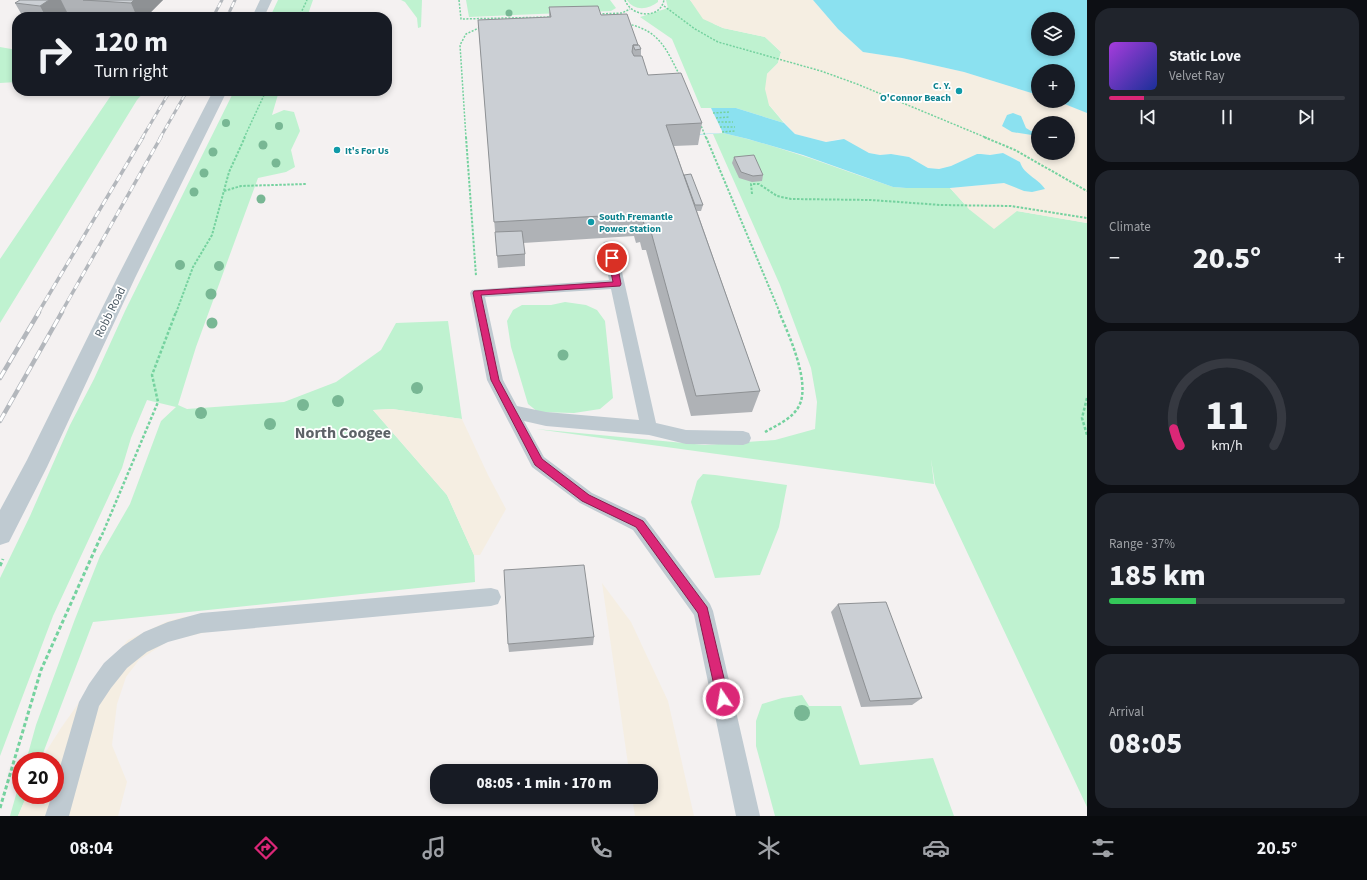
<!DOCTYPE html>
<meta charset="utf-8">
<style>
body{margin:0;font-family:"Source Sans 3",sans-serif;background:#20242c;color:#f1f3f6;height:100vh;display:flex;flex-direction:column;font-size:15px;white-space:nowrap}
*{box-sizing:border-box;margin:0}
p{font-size:13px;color:#9ea1a6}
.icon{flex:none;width:22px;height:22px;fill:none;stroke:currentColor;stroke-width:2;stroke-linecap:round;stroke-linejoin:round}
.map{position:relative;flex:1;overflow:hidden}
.panel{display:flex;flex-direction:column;gap:8px;padding:8px;background:#0d0f14;width:280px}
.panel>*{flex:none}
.banner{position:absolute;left:12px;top:12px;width:380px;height:84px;border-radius:16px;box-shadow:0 2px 6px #0003;background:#171b24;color:#f1f3f6;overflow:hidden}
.buttons{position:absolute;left:1031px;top:12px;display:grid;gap:8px}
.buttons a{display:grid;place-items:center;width:44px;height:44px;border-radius:50%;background:#171b24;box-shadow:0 2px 6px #0003;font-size:20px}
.speed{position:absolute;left:12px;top:752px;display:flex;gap:8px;font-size:20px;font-weight:700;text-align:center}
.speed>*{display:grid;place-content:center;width:52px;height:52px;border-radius:50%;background:#171b24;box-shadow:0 2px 6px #0003;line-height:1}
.speed .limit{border:6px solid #d22;background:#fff;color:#111}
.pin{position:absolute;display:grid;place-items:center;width:34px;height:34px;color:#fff;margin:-17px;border:2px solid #fff;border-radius:50%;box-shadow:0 1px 4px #0007}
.me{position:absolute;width:44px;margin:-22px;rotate:348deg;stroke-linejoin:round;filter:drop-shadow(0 0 3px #0008)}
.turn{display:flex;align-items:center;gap:14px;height:84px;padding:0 16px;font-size:18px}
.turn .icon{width:52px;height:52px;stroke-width:2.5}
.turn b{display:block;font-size:28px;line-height:34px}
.big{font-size:30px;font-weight:800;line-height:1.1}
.panel .widget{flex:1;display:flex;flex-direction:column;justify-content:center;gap:6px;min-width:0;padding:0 14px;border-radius:16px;background:#20242c}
.panel .dial{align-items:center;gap:0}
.dial svg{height:104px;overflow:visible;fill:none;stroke:#363941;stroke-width:7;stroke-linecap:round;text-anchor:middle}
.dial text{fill:#f1f3f6;stroke:none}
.song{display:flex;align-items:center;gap:12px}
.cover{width:48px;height:48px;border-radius:6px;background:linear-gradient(135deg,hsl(280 70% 55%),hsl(230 70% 35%))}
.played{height:4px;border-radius:2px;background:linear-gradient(90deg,#db2777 15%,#363941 15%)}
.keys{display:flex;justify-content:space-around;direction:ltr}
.heat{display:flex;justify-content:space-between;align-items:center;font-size:22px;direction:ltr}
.charge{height:6px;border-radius:3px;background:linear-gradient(90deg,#34c759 37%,#363941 0)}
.trip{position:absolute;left:430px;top:764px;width:228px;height:40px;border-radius:16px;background:#171b24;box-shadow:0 2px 6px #0003;font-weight:800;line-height:40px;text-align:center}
.tab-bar{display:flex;height:64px;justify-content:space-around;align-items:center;background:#090b0e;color:#9ea1a6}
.tab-bar .icon{width:28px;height:28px}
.tab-bar .current{color:#db2777}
.tab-bar b{font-size:18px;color:#f1f3f6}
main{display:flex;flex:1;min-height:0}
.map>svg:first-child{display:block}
.green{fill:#bff2d0}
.sand{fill:#f5eee2;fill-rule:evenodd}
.water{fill:#8be1f0;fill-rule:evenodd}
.pier{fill:#f4f1f1}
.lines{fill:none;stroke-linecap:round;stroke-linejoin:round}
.path-far3{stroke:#75d29f;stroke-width:1.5;stroke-dasharray:2 1.5;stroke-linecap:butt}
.path-far2{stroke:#75d29f;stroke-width:2;stroke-dasharray:2.5 1.5;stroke-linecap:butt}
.path-far1{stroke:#75d29f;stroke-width:2.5;stroke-dasharray:3 2;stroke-linecap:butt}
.path{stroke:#75d29f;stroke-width:3;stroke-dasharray:4 2.5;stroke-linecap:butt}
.service{fill:#bfcad1;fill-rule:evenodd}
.tertiary{fill:#bfcad1;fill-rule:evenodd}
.rail-far2-casing{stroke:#b3b7bc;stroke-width:3}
.rail-far1-casing{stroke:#b3b7bc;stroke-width:3.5}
.rail-casing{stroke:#b3b7bc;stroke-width:4.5}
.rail-far2{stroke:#fff;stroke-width:2;stroke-dasharray:5.5;stroke-linecap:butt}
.rail-far1{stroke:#fff;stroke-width:2.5;stroke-dasharray:7;stroke-linecap:butt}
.rail{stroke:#fff;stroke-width:3;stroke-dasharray:9;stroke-linecap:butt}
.tree{fill:#78b794}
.wall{fill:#afb2b6}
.shaded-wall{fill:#8e9194}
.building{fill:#cbcfd4;stroke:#8e9194}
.route{fill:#db2777;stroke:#8e194d}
.culture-dot{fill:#0f9aa8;stroke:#fff;stroke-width:1.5}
.labels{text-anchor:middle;stroke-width:3.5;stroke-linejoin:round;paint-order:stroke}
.far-culture-label{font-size:10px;font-weight:bold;fill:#0d838f;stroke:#fff;text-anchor:start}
.street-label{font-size:12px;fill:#485660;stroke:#fff}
.district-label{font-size:16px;font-weight:bold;fill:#5d6267;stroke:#fff}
</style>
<main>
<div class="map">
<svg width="1087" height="816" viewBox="0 0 1087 816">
<rect width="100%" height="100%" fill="#f4f1f1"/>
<!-- green -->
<path class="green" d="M278 0H313L307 17H270Z
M401 0H422L421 27 418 28 417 18 405 2Z
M466 0H610L616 8 611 11 469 17Z
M627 0H658V2C648 10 634 11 627 0Z
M666 0H690L714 24 723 28 765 37 781 52 778 63 767 74 769 105 784 123 736 108H701L672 39 640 17 668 8Z
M0 47 17 50V82L0 83Z
M114 91H145L137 100 0 323V259Z
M234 91H279L272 115 284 110 294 112 300 131 291 150 295 167 286 172 258 178 196 347 178 405 187 409 284 402 336 382 381 350 396 323 448 321 462 419 392 409 373 410 447 495 474 555 475 582 93 622 40 761H26L36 725 75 619 100 556 130 504 161 421 176 407 147 400 131 438 122 468 53 616 0 756V578L30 516 70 425 94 379 125 311Z
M723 133C781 146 836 168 893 187L906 188H950L970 210 1017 211 1087 223V807L935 484 931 459 934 484 536 429 705 445 775 440 815 429 817 402 811 368 780 285 713 134Z
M565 302 586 305 597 310 605 321 613 398 600 409 574 413 538 412 528 404 511 347 507 321 513 310 522 305H551Z
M703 474 715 475 787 485 779 527 760 575 715 578 691 502 697 481Z
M802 695 809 706H841L860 765 933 758 954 816H775L756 746V721L762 704 782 698Z
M21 777V795H27L18 816H10Z"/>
<!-- sand -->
<path class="sand" d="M690 0H813L838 29 863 52 902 58 964 72 1038 95V101H1057L1087 113V223L1017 211 994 229 970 210 950 188 1004 183 1009 184H1041C1032 178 1024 173 1020 162L1003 153 990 155 981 154H977L951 166 939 169 928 168 909 157 891 154 880 155 869 153 839 139 826 142 795 134 769 105 765 89 767 74 778 63 781 52 765 37 723 28 703 19ZM1038 123H1068V153H1038Z
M392 409 462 419 488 475 506 509 480 555H474L447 495 373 410Z
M602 583 631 622 668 701 694 816H635L632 797H651V771H629Z
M183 617 237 625 168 641 139 660 126 677 117 704 112 745 127 782 118 816H18L27 795H55V761H40L61 728 95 680 128 640 166 622Z"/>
<!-- water -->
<path class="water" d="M813 0H1087V113L1057 101H1068V71H1038V95L964 72 902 58 863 52 838 29ZM1038 19H1068V49H1038Z
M683 108H736L784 123 795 134 826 142 844 139 869 153 880 155 891 154 909 157 928 168 939 169 951 166 977 154H981L990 155 1003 153 1020 162C1024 175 1038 178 1045 189L1032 192 1024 191 1004 183 950 188H906L893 187 803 155 748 139 723 133 694 135Z
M1013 113 1021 116 1026 128 1031 131 1038 130V136L1012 132 1002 126 1007 115Z"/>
<!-- pier -->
<path class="pier" d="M689 108H711L723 133 700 134Z"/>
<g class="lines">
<!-- path-far3 -->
<path class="path-far3" d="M459 0 461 19 552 17
M625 0C631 17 660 20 664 0
M664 6 695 29 718 42 821 71 857 84 987 138
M599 14 622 13 630 9
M299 17 307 0
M628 24C660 31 666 49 680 76
M713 113 729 112
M716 118 730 117
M718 122H733
M700 123 706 138
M720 127H735
M722 132 736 131
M244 138 266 91
M466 138 460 45 466 34 481 27"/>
<!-- path-far2 -->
<path class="path-far2" d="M466 137 476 276
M706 137 780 313
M984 137 1015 150 1087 191
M224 191 241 186 307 184
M752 194 751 184H759L777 196 791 199 871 200 941 205 1011 206 1087 218
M176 313 193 267 212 235 229 172 245 137"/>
<!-- path-far1 -->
<path class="path-far1" d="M1087 398 1082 418 1087 435
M765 432C777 425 792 419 799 406 811 383 789 335 779 312
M102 535 158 402 152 375 176 312"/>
<!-- path -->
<path class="path" d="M0 566 3 559
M0 808 41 670 102 534"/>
<!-- service -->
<path class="service" d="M609 241 614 242 616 245 656 423 686 430 743 431 749 433 751 438 749 443 743 445 686 444 649 435 546 426 524 421 544 457 592 493 645 518 710 604 713 611 760 816H736L694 615 633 530 580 503 532 467 487 380 470 293 472 290 609 280 602 245 604 242ZM611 289 639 420 546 412 517 406 503 380 485 297Z
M491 588 498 590 501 597 498 604 491 606 201 633 168 642 147 652 127 668 111 688 99 706 69 816H45L52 795H55V784L79 702 89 684 104 663 123 646 144 632 168 622 201 613Z"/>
<!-- tertiary -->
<path class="tertiary" d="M260 0H272L264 17H252Z
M213 91H227L135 278 47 467 9 542 0 545V510L27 460 117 278Z"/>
<defs>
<path id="rail-far2" d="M213 17 222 0
M227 17 235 0
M142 138 170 91
M160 138 187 91"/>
<path id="rail-far1" d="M38 313 143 137
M61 313 161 137"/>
<path id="rail" d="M0 378 39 312
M0 421 62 312"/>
</defs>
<!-- rail-far2 casing -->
<use href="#rail-far2" class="rail-far2-casing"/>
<!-- rail-far1 casing -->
<use href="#rail-far1" class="rail-far1-casing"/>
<!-- rail casing -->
<use href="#rail" class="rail-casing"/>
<!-- rail-far2 -->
<use href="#rail-far2" class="rail-far2"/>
<!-- rail-far1 -->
<use href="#rail-far1" class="rail-far1"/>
<!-- rail -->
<use href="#rail" class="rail"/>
</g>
<!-- trees -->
<g class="tree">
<circle cx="509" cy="13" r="3.5"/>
<circle cx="226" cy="123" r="4"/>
<circle cx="279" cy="126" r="4"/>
<circle cx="263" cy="145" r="4.5"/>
<circle cx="213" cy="152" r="4.5"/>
<circle cx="276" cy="163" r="4.5"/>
<circle cx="204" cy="173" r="4.5"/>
<circle cx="194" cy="192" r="4.5"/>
<circle cx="261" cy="199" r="4.5"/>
<circle cx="180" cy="265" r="5"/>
<circle cx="219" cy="266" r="5"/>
<circle cx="211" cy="294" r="5.5"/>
<circle cx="212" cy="323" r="5.5"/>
<circle cx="563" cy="355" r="5.5"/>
<circle cx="417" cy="388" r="6"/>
<circle cx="338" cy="401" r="6"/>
<circle cx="303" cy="405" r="6"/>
<circle cx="201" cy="413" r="6"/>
<circle cx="270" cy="424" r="6"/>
<circle cx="802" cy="713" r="8"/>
</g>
<!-- wall -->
<path class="wall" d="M20 0H163L146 17H78L80 15 68 14 64 17H23L15 3Z
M549 7 601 15 638 45 641 49V56L648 75 702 123 698 145 674 146 684 175 703 205 701 211H697L760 391 752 412 691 416 646 250H642L640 242 636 243 634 236 523 243 525 254V266L498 268 478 20 549 17Z
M734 157 763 175 762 181 752 182 739 178 732 163Z
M838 604 922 698 912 705 861 707 831 612Z
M594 637 593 645 509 652 508 644Z"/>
<!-- shaded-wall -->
<path class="shaded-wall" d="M49 0H61L68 14 64 17H46L40 6Z
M134 0H163L146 17H137L131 3Z"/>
<!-- building -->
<path class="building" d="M20 0H49L40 6 15 3Z
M83 0H134L131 3Z
M598 6 601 15 627 14 638 45H633L632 52 634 56H642L648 75 681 73 702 123 666 125 760 391 696 396 650 228H645L643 220 639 221 637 214 494 222 478 20 551 17 549 7Z
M83 13 120 15 118 17H78Z
M633 45H639L641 49 635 50Z
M754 155 763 175 753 176 741 172 734 157Z
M691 174 703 205H695L684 175Z
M522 231 525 254 497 256 495 232Z
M584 565 594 637 508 644 504 570Z
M886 602 922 698 870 701 838 604Z"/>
<!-- route -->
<path class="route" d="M609 256H612L616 258 621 284 620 286 481 295 499 380 542 459 589 495 643 521 707 607 729 699 727 703 723 705 718 703 717 699 698 613 636 527 582 501 535 465 491 380 473 293 474 291 613 282 608 258Z"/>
<!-- markers -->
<g class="culture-dot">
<circle cx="959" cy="91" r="4"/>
<circle cx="337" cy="150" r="4"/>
<circle cx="591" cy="222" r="4"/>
</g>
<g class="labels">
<!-- far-culture labels -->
<g class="far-culture-label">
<text x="951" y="89" text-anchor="end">C. Y.<tspan x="951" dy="12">O'Connor Beach</tspan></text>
<text x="345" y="154">It's For Us</text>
<text x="599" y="220">South Fremantle<tspan x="599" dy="12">Power Station</tspan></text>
</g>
<!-- street labels -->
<g class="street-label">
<text transform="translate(110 312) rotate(-64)" y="4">Robb Road</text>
</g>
<!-- district labels -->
<g class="district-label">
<text x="343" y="438">North Coogee</text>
</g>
</g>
</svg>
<div class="buttons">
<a><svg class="icon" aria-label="layers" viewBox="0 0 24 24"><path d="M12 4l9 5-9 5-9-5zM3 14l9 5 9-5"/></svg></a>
<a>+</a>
<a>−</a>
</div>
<div class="speed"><div class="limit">20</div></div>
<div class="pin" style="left:612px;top:258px;background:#d93025"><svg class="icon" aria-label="arrive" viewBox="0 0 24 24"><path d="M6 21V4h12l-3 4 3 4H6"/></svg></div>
<svg class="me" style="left:723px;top:699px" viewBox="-20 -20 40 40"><circle r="17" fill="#db2777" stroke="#fff" stroke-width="3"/><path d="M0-11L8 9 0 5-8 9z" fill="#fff"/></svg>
<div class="trip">08:05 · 1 min · 170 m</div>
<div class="banner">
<div class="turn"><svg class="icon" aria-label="right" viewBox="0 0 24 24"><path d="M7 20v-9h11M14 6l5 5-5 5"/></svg><div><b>120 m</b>Turn right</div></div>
</div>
</div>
<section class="panel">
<div class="widget">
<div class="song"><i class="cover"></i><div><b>Static Love</b><p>Velvet Ray</p></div></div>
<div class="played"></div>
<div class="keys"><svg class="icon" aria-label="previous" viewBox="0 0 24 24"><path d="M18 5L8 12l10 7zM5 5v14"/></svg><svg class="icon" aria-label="pause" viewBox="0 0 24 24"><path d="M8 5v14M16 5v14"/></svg><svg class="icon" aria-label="next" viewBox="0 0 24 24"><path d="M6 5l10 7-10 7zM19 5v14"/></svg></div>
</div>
<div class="widget"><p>Climate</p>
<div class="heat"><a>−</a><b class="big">20.5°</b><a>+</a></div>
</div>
<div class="widget dial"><svg viewBox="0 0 100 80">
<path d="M14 69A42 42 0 1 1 86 69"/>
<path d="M14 69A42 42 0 0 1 9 56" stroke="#db2777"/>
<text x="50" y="56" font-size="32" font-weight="700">11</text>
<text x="50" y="72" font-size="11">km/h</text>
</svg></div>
<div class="widget"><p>Range · 37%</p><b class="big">185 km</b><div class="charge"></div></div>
<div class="widget"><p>Arrival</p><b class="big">08:05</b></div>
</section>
</main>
<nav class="tab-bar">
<b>08:04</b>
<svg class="icon current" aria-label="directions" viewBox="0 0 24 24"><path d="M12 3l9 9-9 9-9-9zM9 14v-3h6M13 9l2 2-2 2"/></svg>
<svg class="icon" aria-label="music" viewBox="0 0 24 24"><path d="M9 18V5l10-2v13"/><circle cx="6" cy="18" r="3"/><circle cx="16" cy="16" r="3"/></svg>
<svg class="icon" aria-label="phone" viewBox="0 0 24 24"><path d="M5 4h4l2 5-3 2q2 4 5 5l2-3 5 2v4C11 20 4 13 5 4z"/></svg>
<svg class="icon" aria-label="climate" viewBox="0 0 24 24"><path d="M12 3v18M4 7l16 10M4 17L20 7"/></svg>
<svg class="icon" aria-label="car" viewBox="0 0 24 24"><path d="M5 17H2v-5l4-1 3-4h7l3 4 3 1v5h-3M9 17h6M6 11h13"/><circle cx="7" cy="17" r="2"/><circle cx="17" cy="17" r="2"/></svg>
<svg class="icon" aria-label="filters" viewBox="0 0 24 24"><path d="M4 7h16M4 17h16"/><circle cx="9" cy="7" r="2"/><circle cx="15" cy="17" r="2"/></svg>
<b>20.5°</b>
</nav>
